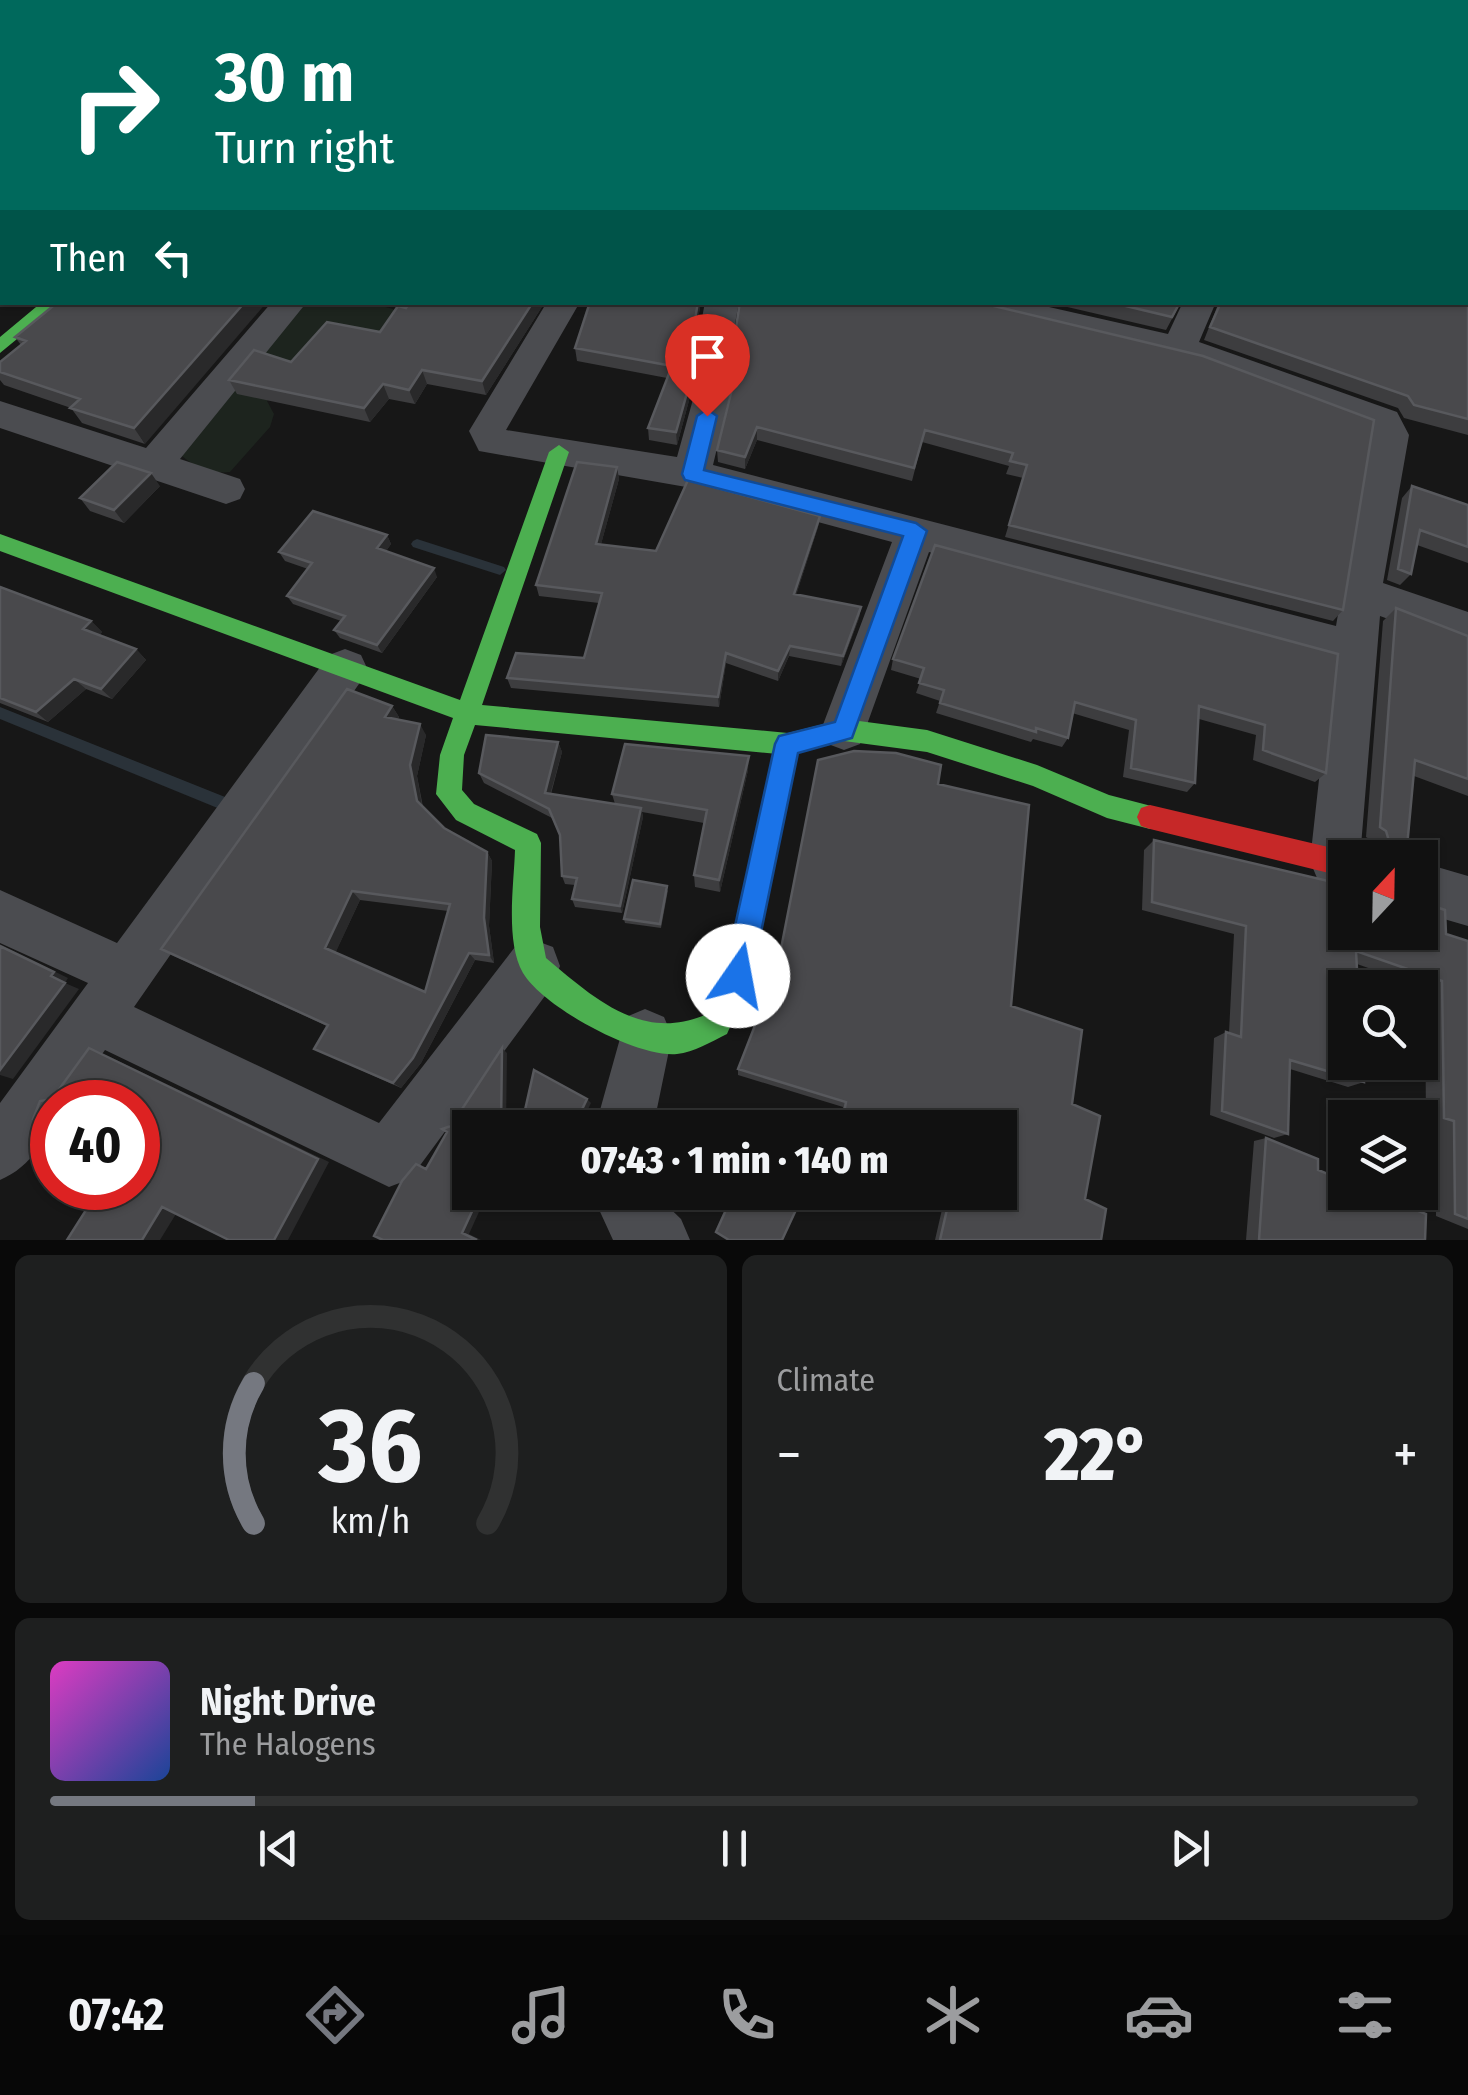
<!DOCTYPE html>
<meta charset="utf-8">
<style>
body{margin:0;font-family:"Fira Sans Condensed",sans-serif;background:#1e1f1f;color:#f1f3f6;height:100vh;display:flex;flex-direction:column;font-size:38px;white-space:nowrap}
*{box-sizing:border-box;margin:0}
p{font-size:32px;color:#9c9d9f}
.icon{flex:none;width:55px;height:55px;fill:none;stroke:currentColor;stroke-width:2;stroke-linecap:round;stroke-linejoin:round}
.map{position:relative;height:1240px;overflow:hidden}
.side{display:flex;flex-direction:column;gap:15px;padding:15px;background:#090909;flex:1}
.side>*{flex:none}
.guide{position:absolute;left:0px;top:0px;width:1470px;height:305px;box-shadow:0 2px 8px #0004,0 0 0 2px #303131;background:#00695c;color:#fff;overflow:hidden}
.needle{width:65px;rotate:22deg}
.tools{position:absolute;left:1328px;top:840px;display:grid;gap:20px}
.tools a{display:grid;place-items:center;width:110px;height:110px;border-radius:0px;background:#111;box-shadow:0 2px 8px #0004,0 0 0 2px #303131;font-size:50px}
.speed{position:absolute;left:30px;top:1080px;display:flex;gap:20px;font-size:50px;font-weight:700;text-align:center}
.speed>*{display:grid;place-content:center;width:130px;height:130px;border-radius:50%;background:#111;box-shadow:0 2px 8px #0004,0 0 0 2px #303131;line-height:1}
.speed .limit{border:15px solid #d22;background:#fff;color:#111}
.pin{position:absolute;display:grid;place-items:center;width:85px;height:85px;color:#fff;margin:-102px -42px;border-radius:50% 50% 50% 0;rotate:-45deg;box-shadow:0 0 10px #0007}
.pin .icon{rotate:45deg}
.me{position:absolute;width:110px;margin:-55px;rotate:12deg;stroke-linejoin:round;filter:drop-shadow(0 0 8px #0008)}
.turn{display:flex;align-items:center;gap:35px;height:210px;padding:0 50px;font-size:45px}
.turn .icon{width:130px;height:130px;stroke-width:2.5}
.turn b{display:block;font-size:70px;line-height:85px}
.then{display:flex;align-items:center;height:95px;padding:0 50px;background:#0003;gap:20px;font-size:38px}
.big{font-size:75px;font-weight:800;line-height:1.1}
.side .tile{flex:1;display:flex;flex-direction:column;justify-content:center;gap:15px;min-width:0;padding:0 35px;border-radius:15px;background:#1e1f1f}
.side .dial{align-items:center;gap:0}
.dial svg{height:260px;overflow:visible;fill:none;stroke:#303131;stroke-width:7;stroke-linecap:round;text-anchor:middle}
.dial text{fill:#f1f3f6;stroke:none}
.song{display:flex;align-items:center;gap:30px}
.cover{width:120px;height:120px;border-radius:15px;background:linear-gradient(135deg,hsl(310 70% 55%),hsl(220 70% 35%))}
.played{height:10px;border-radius:5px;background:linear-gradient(90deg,#757880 15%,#303131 15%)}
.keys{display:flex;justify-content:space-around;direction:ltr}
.heat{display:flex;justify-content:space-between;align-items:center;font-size:55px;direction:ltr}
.side .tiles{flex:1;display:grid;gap:15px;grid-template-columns:1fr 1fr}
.tile:last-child{grid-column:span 2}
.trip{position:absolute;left:452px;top:1110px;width:565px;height:100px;border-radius:0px;background:#111;box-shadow:0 2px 8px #0004,0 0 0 2px #303131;font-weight:800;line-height:100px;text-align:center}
.dock{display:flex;height:160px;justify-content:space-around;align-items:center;background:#070707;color:#9c9d9f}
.dock .icon{width:70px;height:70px}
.dock .on{color:#757880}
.dock b{font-size:45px;color:#f1f3f6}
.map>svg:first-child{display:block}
.green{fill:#1d241e}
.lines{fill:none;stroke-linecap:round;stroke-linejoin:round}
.stream{fill:#2a3239;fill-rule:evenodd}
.street{fill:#4b4c50;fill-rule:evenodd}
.fast{fill:#4caf50;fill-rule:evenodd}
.slow{fill:#ffc107;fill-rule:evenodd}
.jam{fill:#c62828;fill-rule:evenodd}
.wall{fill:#3d3d3f;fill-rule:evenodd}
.shaded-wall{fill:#29292a}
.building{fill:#49494c;stroke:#58595d;stroke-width:2.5;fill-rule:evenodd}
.route{fill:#1a73e8;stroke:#114b97;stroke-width:2.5}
</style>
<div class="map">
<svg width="1468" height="1240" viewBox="0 0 1468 1240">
<rect width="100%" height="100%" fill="#171717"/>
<!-- green -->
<path class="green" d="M367 302 393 309 397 317 383 343 288 374 267 401 274 414 270 427 230 472C212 474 196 468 182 456L301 307Z"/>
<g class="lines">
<!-- stream -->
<path class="stream" d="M2 158V165L0 166V159Z
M417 539 504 567 506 570 500 575 413 547 411 544 413 541Z
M0 707 225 797 227 802 225 807 220 809 0 719Z"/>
<!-- street -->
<path class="street" d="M764 0H800L801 2H766Z
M1235 0H1259V2H1235Z
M2 25V41L0 42V26Z
M272 302H307L180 459 240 479 245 489 240 499 226 504 0 428V401L146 448Z
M547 302H580L506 430 677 457 705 356 698 340 705 302H739L732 340 739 356 713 465 1336 626 1369 430 1198 365 978 313 966 310 962 302H1027L1168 334 1183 302H1216L1199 342 1397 412 1409 435 1383 583 1468 612V648L1380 616 1360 858H1345V881L1335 885 1317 878 1310 861 1332 662 929 552 860 744 844 750 828 744 821 730 892 542 692 488 479 451 469 431Z
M345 649 361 655 367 668 361 681 134 1007 379 1123 515 947 534 940 553 947 560 966 553 985 410 1179 389 1187 105 1050 68 1102H52C52 1136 31 1167 0 1180V1103L88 983 0 943V890L117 943 329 655Z
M1420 862 1468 876V926L1420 912Z
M645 1009 664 1017 672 1036 653 1128H595L626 1017Z
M591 1192H653L681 1219 690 1240H613Z"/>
<!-- fast -->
<path class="fast" d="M42 302H62L0 353V337Z
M559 445 569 452 482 705 788 733 844 719 927 730 1037 765 1109 795 1159 808 1163 817 1159 826 1150 829 1107 818 1033 786 927 752 844 741 788 755 475 725 464 755 462 790 474 804 537 834 541 843 540 927 546 958C594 998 642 1043 707 1014L724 975 743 897 753 893 763 897 766 906 752 976 727 1034C711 1042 694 1052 677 1054 637 1058 543 1007 523 973 505 942 514 884 515 850L456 820 436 794 440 755 453 718 0 551V534L460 700 549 452Z"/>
<!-- slow -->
<path class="slow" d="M788 733 797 736 800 744 766 906 763 915 753 919 743 915 740 906 776 744 779 736Z"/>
<!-- jam -->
<path class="jam" d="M1150 805 1345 851 1355 858H1345V877L1150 829 1141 826 1137 817 1141 808Z"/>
</g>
<!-- wall -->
<path class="wall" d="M470 0H507L504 2H483Z
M0 80 2 81V160L0 159Z
M1468 273V435L1404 418 1398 408 1204 340 1219 302H1468Z
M58 302 145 444 82 423 71 408 4 385 0 380V362L21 345 15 337Z
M410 302H545L486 395 427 384 415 404 389 399 370 422 237 394 229 380 291 362 380 332Z
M701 302 696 331 701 343V356L677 445 649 440 648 428 667 378 577 361 575 348Z
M740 302 1343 610 1333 621 1005 537 1023 478 1006 474 1009 466 922 442 912 481 757 440 745 469 718 462 717 450 741 352 736 340V327Z
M1046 302H1181L1166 330Z
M617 467 619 479 601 544 656 551 820 516 818 527 796 595 861 607 859 618 841 666 789 656 778 681 726 663 719 707 511 688 507 678 584 658 599 603 539 596 536 585Z
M160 486 124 523 90 511 80 498Z
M1412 486 1468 505V563L1417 545 1411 574 1400 585 1387 580 1402 498Z
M387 535 391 544 386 551 437 577 382 653 340 638 334 630 341 621 293 604 287 596 308 569 285 561 279 552Z
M0 587 91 621 102 632 99 635 136 649 146 660 112 699 86 689 48 722 0 703Z
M1396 608 1468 636V796L1414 776 1406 858H1359L1366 852H1375L1372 841 1366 837 1383 621Z
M1338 654 1326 773 1315 782 1253 760 1256 735 1199 719 1195 783 1187 792 1123 777 1129 730 1072 713 1068 738 1062 747 1033 739 1031 742 936 713 940 701 916 693 921 679 891 670 893 659Z
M392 706 399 717 398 719 426 735 417 776 423 807 444 828 487 852 492 861 489 926 494 963 475 960 421 1063 401 1088 314 1049 327 1026 174 956 161 949ZM360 900 448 911 425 992 335 953Z
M558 742 562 752 551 794 615 804 612 794 748 770 720 892 695 887 694 875 704 823 642 812 643 817 622 913 575 907 572 899 575 885 565 884 562 876 560 836 552 818 484 783 479 773Z
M938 784 1011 1006 1072 1104 1085 1199 1101 1240H935L946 1192H1000V1128H839L843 1107 738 1075V1069Z
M1154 840 1433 906 1446 934 1468 941V1229L1436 1216V1125L1426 1123 1425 988 1357 964 1364 1082 1348 1087 1290 1069 1288 1134 1274 1138 1210 1115 1214 1038 1226 1032 1229 1033 1234 934 1142 910 1144 850Z
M668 890 661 928 625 923 624 919Z
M1266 1138 1318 1170 1425 1240H1246L1254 1141Z
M827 1192H868L866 1208 862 1210 825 1199Z"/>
<!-- shaded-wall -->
<path class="shaded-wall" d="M370 0H390L387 2H367Z
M2 231V256L0 258V233Z
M245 302H267L145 444 134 428Z
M533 302H545L486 395 482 381Z
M698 302H701L694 339V326Z
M701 343V356L677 445 676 432Z
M422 370 427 384 415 404 409 390Z
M383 384 389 399 370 422 364 408Z
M757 427V440L745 469V457Z
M617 467 619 479 598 555 596 544Z
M151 473 160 486 124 523 114 510Z
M820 516 818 527 793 605 794 594Z
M387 535 391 544 382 557 377 548Z
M434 568 437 577 382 653 377 645Z
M861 607 859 618 841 666 843 656Z
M91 621 102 632 94 640 83 629Z
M790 646 789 656 778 681V671Z
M136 649 146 660 112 699 101 689Z
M726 653V663L719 707 718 697Z
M74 679 86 689 48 722 36 712Z
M392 706 399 717 392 728 385 717Z
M420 724 426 735 417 776 423 811 417 801 410 765Z
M558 742 562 752 548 802 545 793Z
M749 756 748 770 720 892 719 880Z
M641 808 643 817 622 913 620 906Z
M487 852 492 861 489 926 494 963 489 955 484 918Z
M352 891 360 900 334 956 325 948Z
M0 945 68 978 65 983 79 989 13 1079 0 1075V1070L51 976Z
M469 953 475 960 421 1063 401 1088 393 1083Z
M89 1048 106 1055 329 1162 288 1240H274Z
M502 1048 507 1053 506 1128H501Z
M587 1099 591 1103 579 1128H573Z
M481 1192H488L469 1234 481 1240H477L462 1233Z
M162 1207 179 1209 160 1240H142Z"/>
<!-- building -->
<path class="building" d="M63 0H129L144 2H59Z
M211 0H370L367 2H207Z
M881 0H1085L1084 2H879Z
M1145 0H1239L1238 2H1144Z
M1379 0H1468V46V2H1378Z
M0 80 2 81V146H0Z
M0 211 2 212V231L0 233Z
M1468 273V419L1414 405 1408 396 1210 327 1221 302H1468Z
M58 302H245L134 428 70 408 80 399 0 372V362L26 341 15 337Z
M410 302H533L482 381 422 370 409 390 383 384 364 408 229 380 254 350 291 362 327 322 380 332 398 306 406 308Z
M590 302H698L694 326 701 343 676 432 648 428 672 366 575 348Z
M740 302H977L1203 356 1374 420 1343 610 1009 525 1027 465 1010 461 1013 453 925 430 914 468 757 427 745 457 717 450 743 344 736 327Z
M1109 302H1180L1172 317Z
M117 462 151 473 114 510 80 498Z
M577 462 617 467 596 544 656 551 688 480 820 516 794 594 861 607 843 656 790 646 778 671 726 653 718 697 507 678 516 653 584 658 602 593 536 585Z
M1412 486 1468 505V547L1420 530 1411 574 1398 569Z
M313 511 387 535 377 548 434 568 377 645 334 630 345 616 287 596 312 563 279 552Z
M935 545 1338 654 1326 773 1263 750 1265 725 1199 706 1195 783 1131 768 1136 720 1075 702 1068 738 1036 728V732L940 703 944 690 919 683 924 668 893 659Z
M0 587 91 621 83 629 136 649 101 689 74 679 36 712 0 698Z
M1396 608 1468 636V779L1415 760 1406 858H1366V852L1392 851 1386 831 1380 827Z
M347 689 392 706 385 717 420 724 410 765 417 801 444 828 487 852 484 918 489 955 469 953 413 1058 393 1083 314 1049 328 1025 161 949ZM352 891 450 904 425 992 325 948Z
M486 735 558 742 545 793 641 808 620 906 572 899 577 878 562 876 560 835 549 809 479 773Z
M625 744 749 756 719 880 694 875 707 810 612 794Z
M854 751 896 753 941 765 938 784 1029 805 1011 1006 1082 1030 1072 1104 1100 1116 1085 1199 1106 1209 1101 1240H940L951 1192H1000V1128H841L846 1102 738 1069 777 969 818 760Z
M1154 840 1345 885V932H1420V896L1432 900 1433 906 1445 910 1446 934 1468 941V1219L1455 1214 1454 1121 1444 1118 1442 981 1356 951 1358 988H1345V1062H1363L1364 1082 1290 1060 1288 1134 1222 1111 1226 1032 1241 1037 1246 926 1152 902Z
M633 880 667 886 660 924 624 919Z
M0 946 54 972 51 976 65 983 0 1070Z
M89 1048 318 1159 274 1240H229L162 1207 142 1240H67L100 1188H138V1102H52V1128L33 1119 40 1101 52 1099Z
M502 1048 501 1128H470V1192H481L462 1233 477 1240H383L374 1236 402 1181 416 1164 426 1169 447 1132 442 1129 451 1126Z
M534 1070 587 1099 573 1128H521Z
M1266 1138 1318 1159V1170L1345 1181V1192H1373L1426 1214 1425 1240H1259Z
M734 1192H765L795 1212 782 1240H729L716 1232Z
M829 1192H868L866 1208 828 1196Z"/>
<!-- route -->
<path class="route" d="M707 409 717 416 704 470 916 523 927 531 852 738 798 753 752 976 748 986 738 990 728 986 724 976 775 744 779 736 835 722 903 536 685 480 682 474 697 416Z"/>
</svg>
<div class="tools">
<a><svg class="needle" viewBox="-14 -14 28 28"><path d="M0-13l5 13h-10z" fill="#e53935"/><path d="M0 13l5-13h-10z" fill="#9c9d9f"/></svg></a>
<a><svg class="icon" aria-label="search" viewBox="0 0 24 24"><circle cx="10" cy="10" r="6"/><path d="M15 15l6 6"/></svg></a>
<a><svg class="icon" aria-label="layers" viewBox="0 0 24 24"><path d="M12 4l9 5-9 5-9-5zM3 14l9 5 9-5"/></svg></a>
</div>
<div class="speed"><div class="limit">40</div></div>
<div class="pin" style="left:707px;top:416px;background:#d93025"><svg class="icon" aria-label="arrive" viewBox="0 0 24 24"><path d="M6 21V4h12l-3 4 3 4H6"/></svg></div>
<svg class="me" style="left:738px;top:976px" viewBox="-20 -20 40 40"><circle r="19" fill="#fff"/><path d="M0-13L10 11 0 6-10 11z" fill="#1a73e8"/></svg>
<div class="trip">07:43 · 1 min · 140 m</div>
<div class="guide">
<div class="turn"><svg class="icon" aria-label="right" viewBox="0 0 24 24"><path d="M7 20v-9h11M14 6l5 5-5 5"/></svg><div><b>30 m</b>Turn right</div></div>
<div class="then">Then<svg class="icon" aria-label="left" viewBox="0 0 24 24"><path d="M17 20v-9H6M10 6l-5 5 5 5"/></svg></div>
</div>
</div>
<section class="side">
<div class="tiles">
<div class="tile dial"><svg viewBox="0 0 100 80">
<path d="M14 69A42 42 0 1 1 86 69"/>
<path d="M14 69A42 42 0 0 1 14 26" stroke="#757880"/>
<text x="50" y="56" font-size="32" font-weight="700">36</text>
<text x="50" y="72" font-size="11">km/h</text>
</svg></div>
<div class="tile"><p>Climate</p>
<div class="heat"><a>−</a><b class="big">22°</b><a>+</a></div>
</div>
<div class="tile">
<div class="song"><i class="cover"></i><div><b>Night Drive</b><p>The Halogens</p></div></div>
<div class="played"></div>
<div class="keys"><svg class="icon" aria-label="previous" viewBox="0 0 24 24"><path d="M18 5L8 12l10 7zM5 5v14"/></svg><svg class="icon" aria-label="pause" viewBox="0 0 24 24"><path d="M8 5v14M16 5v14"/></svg><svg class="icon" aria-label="next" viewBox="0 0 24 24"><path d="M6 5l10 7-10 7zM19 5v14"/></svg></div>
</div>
</div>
</section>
<nav class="dock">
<b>07:42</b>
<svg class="icon on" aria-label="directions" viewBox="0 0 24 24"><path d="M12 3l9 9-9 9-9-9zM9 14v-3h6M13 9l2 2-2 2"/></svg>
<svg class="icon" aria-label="music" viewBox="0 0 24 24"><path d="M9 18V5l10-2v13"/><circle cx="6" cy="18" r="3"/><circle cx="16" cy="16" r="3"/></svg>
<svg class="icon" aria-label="phone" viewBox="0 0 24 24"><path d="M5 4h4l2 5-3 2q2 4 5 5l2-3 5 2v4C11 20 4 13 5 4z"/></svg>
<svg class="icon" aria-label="climate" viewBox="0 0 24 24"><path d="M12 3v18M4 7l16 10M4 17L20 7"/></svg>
<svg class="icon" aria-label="car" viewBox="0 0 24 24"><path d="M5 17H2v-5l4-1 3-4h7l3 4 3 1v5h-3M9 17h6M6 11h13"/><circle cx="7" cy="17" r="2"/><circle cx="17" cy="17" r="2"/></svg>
<svg class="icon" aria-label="filters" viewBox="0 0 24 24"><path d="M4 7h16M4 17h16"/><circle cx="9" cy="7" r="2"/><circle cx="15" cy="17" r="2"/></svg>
</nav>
